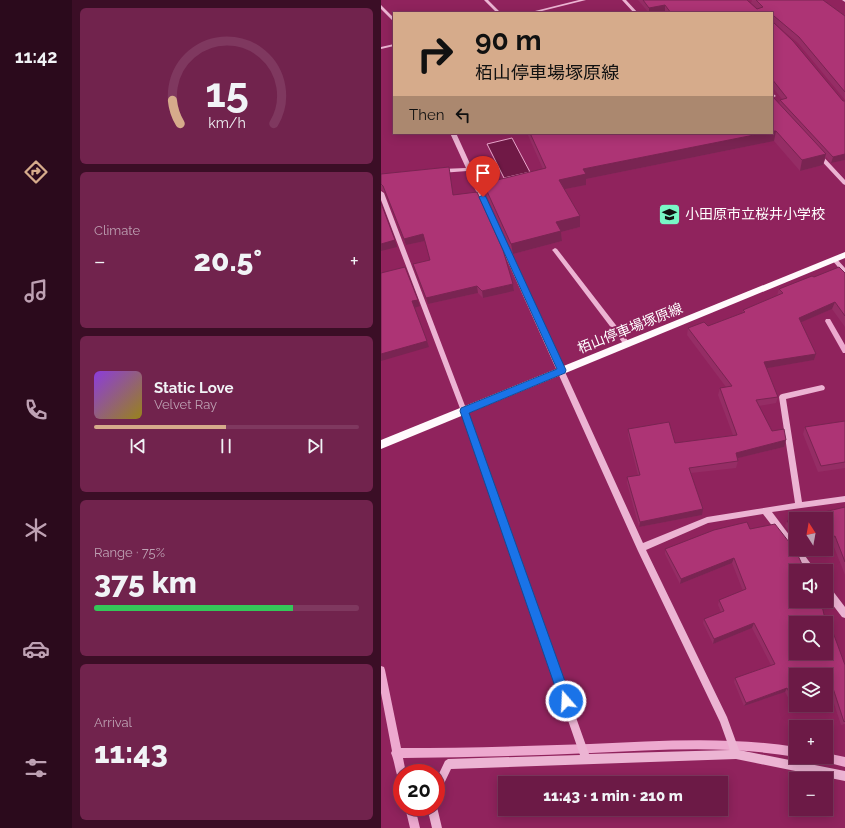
<!DOCTYPE html>
<meta charset="utf-8">
<style>
body{margin:0;font-family:Raleway,"Noto Sans JP",sans-serif;background:#71234d;color:#f1f3f6;height:100vh;display:flex;flex-direction:column;font-size:15px;white-space:nowrap}
*{box-sizing:border-box;margin:0}
p{font-size:13px;color:#bea1b3}
.icon{flex:none;width:22px;height:22px;fill:none;stroke:currentColor;stroke-width:2;stroke-linecap:round;stroke-linejoin:round}
.map{position:relative;flex:1;overflow:hidden}
.drawer{display:flex;flex-direction:column;gap:8px;padding:8px;background:#3b0e26;width:309px}
.drawer>*{flex:none}
.top-card{position:absolute;left:12px;top:12px;width:380px;height:122px;border-radius:0px;box-shadow:0 2px 10px #0003,0 0 0 1px #7f385f;background:#d6ab8b;color:#111;overflow:hidden}
.needle{width:26px;rotate:349deg}
.buttons{position:absolute;left:408px;top:512px;display:grid;gap:8px}
.buttons a{display:grid;place-items:center;width:44px;height:44px;border-radius:0px;background:#6c1a46;box-shadow:0 2px 10px #0003,0 0 0 1px #7f385f;font-size:20px}
.speed{position:absolute;left:12px;top:764px;display:flex;gap:8px;font-size:20px;font-weight:700;text-align:center}
.speed>*{display:grid;place-content:center;width:52px;height:52px;border-radius:50%;background:#6c1a46;box-shadow:0 2px 10px #0003,0 0 0 1px #7f385f;line-height:1}
.speed .limit{border:6px solid #d22;background:#fff;color:#111}
.pin{position:absolute;display:grid;place-items:center;width:34px;height:34px;color:#fff;margin:-41px -17px;border-radius:50% 50% 50% 0;rotate:-45deg;box-shadow:0 0 4px #0007}
.pin .icon{rotate:45deg}
.me{position:absolute;width:44px;margin:-22px;rotate:341deg;stroke-linejoin:round;filter:drop-shadow(0 0 3px #0008)}
.turn{display:flex;align-items:center;gap:14px;height:84px;padding:0 16px;font-size:18px}
.turn .icon{width:52px;height:52px;stroke-width:2.5}
.turn b{display:block;font-size:28px;line-height:34px}
.then{display:flex;align-items:center;height:38px;padding:0 16px;background:#0003;gap:8px;font-size:15px}
.big{font-size:30px;font-weight:800;line-height:1.1}
.drawer .card{flex:1;display:flex;flex-direction:column;justify-content:center;gap:6px;min-width:0;padding:0 14px;border-radius:6px;background:#71234d}
.drawer .dial{align-items:center;gap:0}
.dial svg{height:104px;overflow:visible;fill:none;stroke:#7f385f;stroke-width:7;stroke-linecap:round;text-anchor:middle}
.dial text{fill:#f1f3f6;stroke:none}
.song{display:flex;align-items:center;gap:12px}
.cover{width:48px;height:48px;border-radius:6px;background:linear-gradient(135deg,hsl(270 70% 55%),hsl(50 70% 35%))}
.played{height:4px;border-radius:2px;background:linear-gradient(90deg,#d6ab8b 50%,#7f385f 50%)}
.keys{display:flex;justify-content:space-around;direction:ltr}
.heat{display:flex;justify-content:space-between;align-items:center;font-size:22px;direction:ltr}
.charge{height:6px;border-radius:3px;background:linear-gradient(90deg,#34c759 75%,#7f385f 0)}
.trip{position:absolute;left:117px;top:776px;width:230px;height:40px;border-radius:0px;background:#6c1a46;box-shadow:0 2px 10px #0003,0 0 0 1px #7f385f;font-weight:800;line-height:40px;text-align:center}
main{display:flex;flex:1;min-height:0}
.dock{display:flex;flex-direction:column;width:72px;justify-content:space-around;align-items:center;background:#2b0a1c;color:#bea1b3}
.dock .icon{width:28px;height:28px}
.dock .selected{color:#d6ab8b}
.dock b{font-size:18px;color:#f1f3f6}
.map>svg:first-child{display:block}
.water{fill:#701946;stroke:#eda9cf}
.lines{fill:none;stroke-linecap:round;stroke-linejoin:round}
.stream{fill:#eda9cf;fill-rule:evenodd}
.minor{fill:#ecb4d3;fill-rule:evenodd}
.major{fill:#fffafc;fill-rule:evenodd}
.wall{fill:#952d65}
.shaded-wall{fill:#792452}
.building{fill:#ad3475;stroke:#792452}
.route{fill:#1a73e8;stroke:#114b97}
.labels{text-anchor:middle;stroke-width:4;stroke-linejoin:round;paint-order:stroke}
.poi-label{font-size:14px;fill:#fff;stroke:#90235d;text-anchor:start}
.street-label{font-size:14px;fill:#fff;stroke:#90235d}
</style>
<main>
<nav class="dock">
<b>11:42</b>
<svg class="icon selected" aria-label="directions" viewBox="0 0 24 24"><path d="M12 3l9 9-9 9-9-9zM9 14v-3h6M13 9l2 2-2 2"/></svg>
<svg class="icon" aria-label="music" viewBox="0 0 24 24"><path d="M9 18V5l10-2v13"/><circle cx="6" cy="18" r="3"/><circle cx="16" cy="16" r="3"/></svg>
<svg class="icon" aria-label="phone" viewBox="0 0 24 24"><path d="M5 4h4l2 5-3 2q2 4 5 5l2-3 5 2v4C11 20 4 13 5 4z"/></svg>
<svg class="icon" aria-label="climate" viewBox="0 0 24 24"><path d="M12 3v18M4 7l16 10M4 17L20 7"/></svg>
<svg class="icon" aria-label="car" viewBox="0 0 24 24"><path d="M5 17H2v-5l4-1 3-4h7l3 4 3 1v5h-3M9 17h6M6 11h13"/><circle cx="7" cy="17" r="2"/><circle cx="17" cy="17" r="2"/></svg>
<svg class="icon" aria-label="filters" viewBox="0 0 24 24"><path d="M4 7h16M4 17h16"/><circle cx="9" cy="7" r="2"/><circle cx="15" cy="17" r="2"/></svg>
</nav>
<section class="drawer">
<div class="card dial"><svg viewBox="0 0 100 80">
<path d="M14 69A42 42 0 1 1 86 69"/>
<path d="M14 69A42 42 0 0 1 8 51" stroke="#d6ab8b"/>
<text x="50" y="56" font-size="32" font-weight="700">15</text>
<text x="50" y="72" font-size="11">km/h</text>
</svg></div>
<div class="card"><p>Climate</p>
<div class="heat"><a>−</a><b class="big">20.5°</b><a>+</a></div>
</div>
<div class="card">
<div class="song"><i class="cover"></i><div><b>Static Love</b><p>Velvet Ray</p></div></div>
<div class="played"></div>
<div class="keys"><svg class="icon" aria-label="previous" viewBox="0 0 24 24"><path d="M18 5L8 12l10 7zM5 5v14"/></svg><svg class="icon" aria-label="pause" viewBox="0 0 24 24"><path d="M8 5v14M16 5v14"/></svg><svg class="icon" aria-label="next" viewBox="0 0 24 24"><path d="M6 5l10 7-10 7zM19 5v14"/></svg></div>
</div>
<div class="card"><p>Range · 75%</p><b class="big">375 km</b><div class="charge"></div></div>
<div class="card"><p>Arrival</p><b class="big">11:43</b></div>
</section>
<div class="map">
<svg width="464" height="828" viewBox="0 0 464 828">
<rect width="100%" height="100%" fill="#90235d"/>
<!-- water -->
<path class="water" d="M131 138 149 172 123 178 106 144Z"/>
<g class="lines">
<!-- stream -->
<path class="stream" d="M445 319H449L464 345V353H462L444 321Z
M0 666 3 667 4 670 20 748C83 748 146 746 209 744 279 741 345 736 415 747V757C345 745 280 750 210 753 147 756 84 757 22 758L25 773H21V782L18 780C14 772 14 762 10 753L11 751 0 693Z
M445 753 464 757V767L437 760 435 757H445Z
M24 807H34L39 828H29Z"/>
<!-- minor -->
<path class="minor" d="M103 0H107L120 13H116Z
M198 0H205L153 13H146Z
M241 0H245L257 13H253Z
M461 0H464V2Z
M0 5 13 18V22L0 9Z
M13 44V46L0 49V47Z
M391 93 395 96 391 98Z
M69 133H75L262 543 326 517 414 503 398 397 399 395 401 394 441 385 443 386 444 388 443 390 405 399 421 502 464 496V502L391 512 415 544V549H419L435 571H426L382 514 327 523 265 550 346 717 358 750 464 771V781L355 759 70 769 58 794 55 796V780L64 761 67 759 199 755 80 411 0 200V191L3 193 86 411 208 754 349 750 339 722 257 551 86 171 60 173 57 171 60 169 85 168Z
M437 152 439 153 464 180V185L462 184 435 155V153Z
M174 248 176 249 248 342 249 344 248 346H244L172 251 171 250Z
M453 257 455 258 464 268V274L462 273 451 260 450 259Z
M445 585 448 586 464 607V618L461 617 445 596Z
M55 805 56 807 61 828H51L46 807H55Z"/>
<!-- major -->
<path class="major" d="M464 252V258L0 449V440Z"/>
</g>
<!-- wall -->
<path class="wall" d="M257 0H366L376 9H377L370 3 371 0H442L464 16V100L417 43 392 22 464 160 450 163 445 157 442 165 419 171 393 141 205 179V185L183 189 199 216V227L180 232 181 241 132 254 106 197 104 187 109 186 108 182 162 169 146 133H391L399 100 401 99 391 87V13H285L284 11 268 13Z
M0 174H69L72 195 132 284 133 291 102 298 97 293 47 304 32 264 49 260 44 241 25 245 4 192 0 190Z
M464 273V327L451 309 420 322 435 354 433 360 385 368 397 397 395 403 378 406 391 431 403 447 356 458 357 461 355 468 310 473 321 515 258 527 246 483V477L257 475 247 435V429L294 443 352 435 337 395 339 388 345 387 306 335 307 328 327 326 361 313 362 310 396 295 398 289 433 277Z
M464 421V468L437 472 422 434 424 427Z
M464 507V575L451 542 445 543V519H415V542L404 526 406 521Z
M369 529 446 627 464 665V724L460 725 447 685 415 675V699L409 701 404 692 363 706 353 682 354 678 390 665 371 628 332 644 322 623 323 619 340 612 337 605 338 600 362 591 351 563 299 584 284 554V549Z"/>
<!-- shaded-wall -->
<path class="shaded-wall" d="M284 5V11L268 13V8Z
M391 131H395L393 141 205 179V185L179 190 178 180 202 169 383 133H391Z
M445 154 442 165 419 171 421 160Z
M464 154V160L450 163 452 157Z
M199 216V227L180 232 181 241 132 254 130 244 175 222Z
M42 234 44 241 25 245 23 239Z
M14 240 16 247 0 251V244Z
M132 284 133 291 102 298 101 291Z
M96 286 97 293 47 304 45 298Z
M37 300 39 306 33 308 31 301Z
M454 302 451 309 416 324 418 318Z
M46 341 48 347 0 361V354Z
M435 354 433 360 381 369 383 362Z
M405 440 403 447 353 459 355 453Z
M322 509 321 515 258 527 259 522Z
M454 536 451 542 445 543V539Z
M353 558 351 563 299 584 300 579Z
M373 623 371 628 332 644 333 639Z
M450 682 447 685 445 686V684Z
M406 688 404 692 363 706 365 703Z
M415 696V699L409 701 411 698Z"/>
<!-- building -->
<path class="building" d="M262 0H366L376 9 382 7 375 0H442L464 16V92L418 37 393 16H391V13H290L284 5 268 8Z
M391 21 412 41 462 101H464V154L452 157 399 100 406 98 391 79Z
M391 97H392L445 154 421 160 395 131H391Z
M149 133H383L202 169 205 174 178 180 199 216 175 222 180 231 130 244 104 187 110 186 108 182 165 168Z
M68 167 72 195 96 192 122 250 132 284 101 291 96 286 45 298 32 264 49 260 42 234 23 239 2 186 0 184V174Z
M0 203 14 240 0 244Z
M24 267 37 300 31 301 46 341 0 354V273Z
M458 267 464 273V316L454 302 418 318 435 354 383 362 397 397 375 400 391 431 403 429 405 440 355 453 357 461 308 468 322 509 259 522 246 477 259 475 247 429 288 422 294 443 356 435 339 388 351 386 307 328 323 322 327 326 364 312 362 310 402 293 398 289 431 276 433 277Z
M464 421V462L440 466 424 427Z
M464 507V562L454 536 445 539V519H415V533L406 521Z
M366 522 369 529 394 524 415 551 424 571H415V601H436L438 606H441L445 623H415V653H445V624L446 627H450L464 665V721L463 722 450 682 445 684V675H415V696L411 698 406 688 365 703 354 678 394 664 373 623 333 639 323 619 343 611 338 600 365 589 353 558 300 579 284 549 333 530Z"/>
<!-- route -->
<path class="route" d="M102 195 105 197 185 370 184 373 88 413 191 701 189 705 185 707 181 705 179 701 79 411 80 408 176 369 98 197Z"/>
<!-- icons -->
<defs>
<symbol id="school-square" viewBox="-11 -11 22 22"><rect x="-9" y="-9" width="18" height="18" rx="4" fill="#78f7c6" stroke="#90235d"/><path d="M0-5L7-2L0 1L-7-2ZM-4 1L0 2.5L4 1V4Q0 6-4 4Z" fill="#111"/></symbol>
</defs>
<g fill-rule="evenodd">
<use href="#school-square" x="276" y="202" width="25" height="25"/>
</g>
<g class="labels">
<!-- poi labels -->
<g class="poi-label">
<text x="304" y="219">小田原市立桜井小学校</text>
</g>
<!-- street labels -->
<g class="street-label">
<text transform="translate(249 328) rotate(-22)" y="5">栢山停車場塚原線</text>
</g>
</g>
</svg>
<div class="buttons">
<a><svg class="needle" viewBox="-14 -14 28 28"><path d="M0-13l5 13h-10z" fill="#e53935"/><path d="M0 13l5-13h-10z" fill="#bea1b3"/></svg></a>
<a><svg class="icon" aria-label="sound" viewBox="0 0 24 24"><path d="M4 9h4l5-4v14l-5-4H4zM17 9q2 3 0 6"/></svg></a>
<a><svg class="icon" aria-label="search" viewBox="0 0 24 24"><circle cx="10" cy="10" r="6"/><path d="M15 15l6 6"/></svg></a>
<a><svg class="icon" aria-label="layers" viewBox="0 0 24 24"><path d="M12 4l9 5-9 5-9-5zM3 14l9 5 9-5"/></svg></a>
<a>+</a>
<a>−</a>
</div>
<div class="speed"><div class="limit">20</div></div>
<div class="pin" style="left:102px;top:197px;background:#d93025"><svg class="icon" aria-label="arrive" viewBox="0 0 24 24"><path d="M6 21V4h12l-3 4 3 4H6"/></svg></div>
<svg class="me" style="left:185px;top:701px" viewBox="-20 -20 40 40"><circle r="17" fill="#1a73e8" stroke="#fff" stroke-width="3"/><path d="M0-11L8 9 0 5-8 9z" fill="#fff"/></svg>
<div class="trip">11:43 · 1 min · 210 m</div>
<div class="top-card">
<div class="turn"><svg class="icon" aria-label="right" viewBox="0 0 24 24"><path d="M7 20v-9h11M14 6l5 5-5 5"/></svg><div><b>90 m</b>栢山停車場塚原線</div></div>
<div class="then">Then<svg class="icon" aria-label="left" viewBox="0 0 24 24"><path d="M17 20v-9H6M10 6l-5 5 5 5"/></svg></div>
</div>
</div>
</main>
